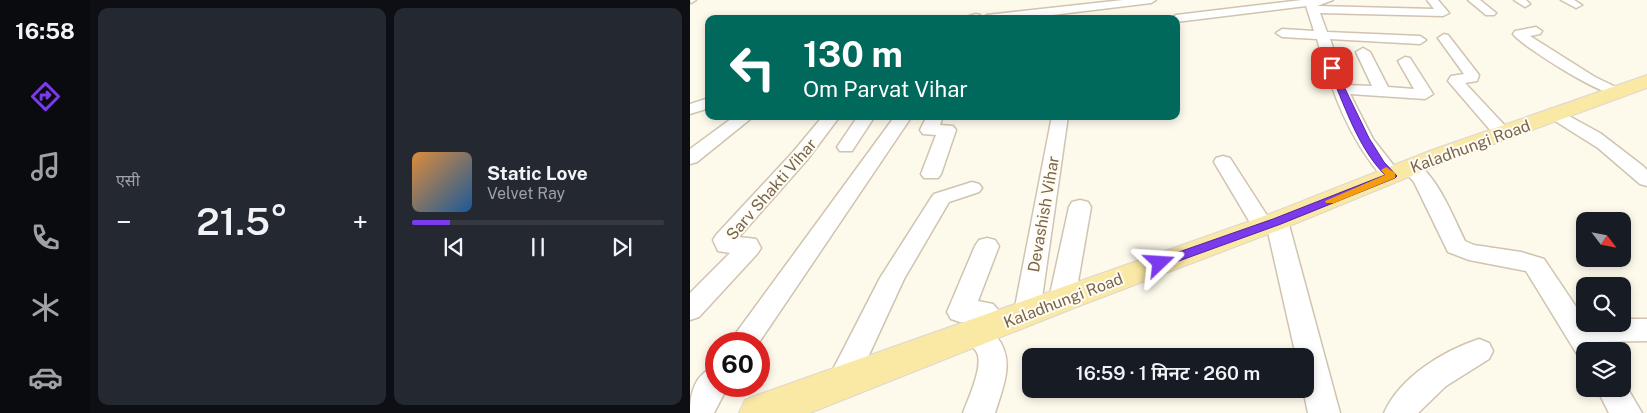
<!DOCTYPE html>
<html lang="hi">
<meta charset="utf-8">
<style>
body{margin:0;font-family:"Public Sans","Noto Sans Devanagari",sans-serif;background:#242831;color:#f1f3f6;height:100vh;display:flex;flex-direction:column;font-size:19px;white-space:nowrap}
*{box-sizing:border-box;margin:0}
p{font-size:16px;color:#9ea1a6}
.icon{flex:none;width:28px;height:28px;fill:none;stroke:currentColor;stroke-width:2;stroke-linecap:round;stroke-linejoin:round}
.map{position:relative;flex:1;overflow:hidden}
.details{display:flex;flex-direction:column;gap:8px;padding:8px;background:#0d0f14;width:600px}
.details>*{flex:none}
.guide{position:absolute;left:15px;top:15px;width:475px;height:105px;border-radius:10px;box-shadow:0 2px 8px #0003;background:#00695c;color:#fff;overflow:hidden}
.needle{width:32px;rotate:122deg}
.tools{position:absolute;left:886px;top:212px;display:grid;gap:10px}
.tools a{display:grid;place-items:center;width:55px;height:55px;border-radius:10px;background:#171b24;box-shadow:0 2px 8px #0003;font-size:25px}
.speed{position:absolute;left:15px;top:332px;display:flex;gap:10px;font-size:25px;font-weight:700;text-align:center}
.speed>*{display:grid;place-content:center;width:65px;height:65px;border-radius:50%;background:#171b24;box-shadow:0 2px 8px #0003;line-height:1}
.speed .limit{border:8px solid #d22;background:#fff;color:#111}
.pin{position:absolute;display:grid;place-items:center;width:42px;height:42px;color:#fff;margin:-21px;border-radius:10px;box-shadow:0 2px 8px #0006}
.me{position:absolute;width:55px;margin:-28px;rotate:70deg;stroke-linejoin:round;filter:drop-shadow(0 0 4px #0008)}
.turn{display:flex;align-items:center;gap:18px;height:105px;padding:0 15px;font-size:22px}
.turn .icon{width:65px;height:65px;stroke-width:2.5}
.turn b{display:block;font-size:35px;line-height:42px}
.big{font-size:38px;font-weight:600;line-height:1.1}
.details .widget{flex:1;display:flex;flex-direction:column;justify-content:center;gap:8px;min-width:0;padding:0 18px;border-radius:10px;background:#242831}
.song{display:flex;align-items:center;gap:15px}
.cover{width:60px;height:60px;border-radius:8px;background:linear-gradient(135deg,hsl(30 70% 55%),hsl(210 70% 35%))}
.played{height:5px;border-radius:2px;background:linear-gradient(90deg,#7c3aed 15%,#363941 15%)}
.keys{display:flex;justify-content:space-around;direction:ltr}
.heat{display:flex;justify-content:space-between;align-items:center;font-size:28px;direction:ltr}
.details .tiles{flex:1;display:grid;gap:8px;grid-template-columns:repeat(2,1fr)}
.trip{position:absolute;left:332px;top:348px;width:292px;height:50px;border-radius:10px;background:#171b24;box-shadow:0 2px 8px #0003;font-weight:600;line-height:50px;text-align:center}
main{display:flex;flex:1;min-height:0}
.tabs{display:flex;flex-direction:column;width:90px;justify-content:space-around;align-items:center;background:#090b0e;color:#9ea1a6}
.tabs .icon{width:35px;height:35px}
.tabs .active{color:#7c3aed}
.tabs b{font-size:22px;color:#f1f3f6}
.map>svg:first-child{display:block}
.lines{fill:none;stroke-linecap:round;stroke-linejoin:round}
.minor-casing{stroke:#d0c3b0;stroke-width:3}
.major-casing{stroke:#dcd7d1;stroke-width:2}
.minor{fill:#fff;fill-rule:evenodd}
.major{fill:#fae8a5;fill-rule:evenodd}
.route{fill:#7c3aed;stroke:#51269a}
.slow{fill:#f59e0b}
.labels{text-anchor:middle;stroke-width:4;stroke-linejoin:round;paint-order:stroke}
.street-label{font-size:16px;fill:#79644d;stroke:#fffcf2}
</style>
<main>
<nav class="tabs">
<b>16:58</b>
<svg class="icon active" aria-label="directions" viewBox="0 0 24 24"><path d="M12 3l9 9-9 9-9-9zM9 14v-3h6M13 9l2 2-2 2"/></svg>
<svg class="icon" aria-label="music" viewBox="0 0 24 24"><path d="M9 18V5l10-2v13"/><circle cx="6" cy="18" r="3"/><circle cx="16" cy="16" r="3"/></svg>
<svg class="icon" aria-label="phone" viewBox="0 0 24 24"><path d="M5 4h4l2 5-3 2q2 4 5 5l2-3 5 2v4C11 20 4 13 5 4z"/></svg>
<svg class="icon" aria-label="climate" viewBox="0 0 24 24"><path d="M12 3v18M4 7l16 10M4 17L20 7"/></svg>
<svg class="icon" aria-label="car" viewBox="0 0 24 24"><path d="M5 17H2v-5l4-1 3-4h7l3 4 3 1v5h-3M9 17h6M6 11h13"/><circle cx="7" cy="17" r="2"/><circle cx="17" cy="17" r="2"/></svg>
</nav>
<section class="details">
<div class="tiles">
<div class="widget"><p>एसी</p>
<div class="heat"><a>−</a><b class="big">21.5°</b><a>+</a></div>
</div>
<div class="widget">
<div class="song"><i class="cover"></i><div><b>Static Love</b><p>Velvet Ray</p></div></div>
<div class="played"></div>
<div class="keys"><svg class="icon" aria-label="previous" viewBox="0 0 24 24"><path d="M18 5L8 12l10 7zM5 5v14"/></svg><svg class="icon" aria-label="pause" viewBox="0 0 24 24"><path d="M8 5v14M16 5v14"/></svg><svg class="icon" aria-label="next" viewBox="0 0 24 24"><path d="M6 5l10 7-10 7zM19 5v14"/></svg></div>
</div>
</div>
</section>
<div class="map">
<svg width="957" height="413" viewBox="0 0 957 413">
<rect width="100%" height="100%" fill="#fdf9eb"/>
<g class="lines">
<defs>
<path id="minor" d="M0 0H6L1 3Z
M433 0H466L461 3 329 19H291L297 15Z
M612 0H643L627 6 744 9 737 0H748L759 13 753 16 630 13 637 32 730 36 736 40 730 44 640 39 656 85 682 86 666 52 673 48 680 52 698 87 724 89 708 61 715 57 720 58 743 94 735 99 660 94 683 139 712 176 709 180H695C659 140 641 90 627 39L592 37 586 33 592 29 624 31 616 6 486 22V19H480L486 15Z
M778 0H790L806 13 804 15H796Z
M824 0H836L840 4 835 7Z
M871 0H884L892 5 886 8Z
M286 14 290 15 291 19H269Z
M846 27 852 31 850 34 840 36 905 77 930 89 933 92 930 95C916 99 833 47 823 34L825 31Z
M754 34 758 35 789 75 787 81 775 83 819 130 822 134 819 138H807L758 81 761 76 774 74 748 38Z
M19 98V108L0 114V104Z
M868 110 910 133 953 166 957 170V186L950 184 908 148 862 119 860 115 862 111Z
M45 116H64L7 162 0 164V149Z
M133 116H150L117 160 49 237 66 239 71 248 67 254 9 317 0 320V293L40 253 28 251 23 240 26 235 103 152Z
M168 116H185L162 151H150L147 147Z
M205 116H222L68 344H38Z
M237 116H253L250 125 263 126 266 130 251 174 248 178H234L231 174 246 135 233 134 230 130Z
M362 116H378L350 312 346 319 337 322 328 319 324 312Z
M533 156 540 158 578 217 587 214 595 216 598 221 650 413H618L613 389H616V356H606L578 232 565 231 524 162 526 158Z
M720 161C744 167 764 219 775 241L784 245 831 252 854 259 895 320V324H932V319H957V341L909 342 914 351H895V361L890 359 836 271 779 260 758 252 724 182 710 167 713 163Z
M282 182 289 184 292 188 289 192 259 202 214 279 161 394 150 398 139 394 135 385 190 278 241 198 244 194Z
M390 200 398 202 401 207 385 299 381 306 372 309 363 306 359 299 379 207 382 202Z
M297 238 305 240 309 246 288 301 303 304 321 325 317 333 306 336C326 360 313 387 305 413H273C278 399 295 364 286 351 281 344 273 342 269 334L273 326 283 323 291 326 288 322H270L261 319 257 312 285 246 289 240Z
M789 339 799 343 803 351 799 359 756 386 728 413H694C710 377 753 351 789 339Z
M26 366V386H38L24 413H0C0 392 5 374 26 366Z
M932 379 952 413H919L907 389H932Z"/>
<path id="major" d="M957 75V88L760 160 597 227 384 308 120 413H49L55 400 70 394 577 215 742 150Z"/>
</defs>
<!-- minor casing -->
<use href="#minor" class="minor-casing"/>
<!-- major casing -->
<use href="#major" class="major-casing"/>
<!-- minor -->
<use href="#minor" class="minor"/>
<!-- major -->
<use href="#major" class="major"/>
</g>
<!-- route -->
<path class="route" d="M642 65 645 68 679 138 694 162 707 176 705 178 591 224 475 266H466L464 263 466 260 583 219 695 175C667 147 654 103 638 68Z"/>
<!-- slow -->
<path class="slow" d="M696 167 705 173V178L644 203H636L635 201 695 175 691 170Z"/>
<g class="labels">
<!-- street labels -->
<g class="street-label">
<text transform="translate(780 146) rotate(-20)" y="6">Kaladhungi Road</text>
<text transform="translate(81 189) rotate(-49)" y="6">Sarv Shakti Vihar</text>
<text transform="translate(353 214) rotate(-80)" y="6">Devashish Vihar</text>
<text transform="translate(373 300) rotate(-21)" y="6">Kaladhungi Road</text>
</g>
</g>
</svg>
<div class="tools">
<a><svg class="needle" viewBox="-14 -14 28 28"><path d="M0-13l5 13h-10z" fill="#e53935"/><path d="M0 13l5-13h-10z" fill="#9ea1a6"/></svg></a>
<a><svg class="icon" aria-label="search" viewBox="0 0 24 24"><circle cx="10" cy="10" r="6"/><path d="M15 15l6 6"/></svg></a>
<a><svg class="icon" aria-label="layers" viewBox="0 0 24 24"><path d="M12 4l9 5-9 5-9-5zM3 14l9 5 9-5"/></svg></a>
</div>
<div class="speed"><div class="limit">60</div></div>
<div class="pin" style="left:642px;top:68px;background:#d93025"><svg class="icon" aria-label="arrive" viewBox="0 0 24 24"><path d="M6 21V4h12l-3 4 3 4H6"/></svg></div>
<svg class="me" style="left:470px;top:263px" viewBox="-20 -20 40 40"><path d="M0-17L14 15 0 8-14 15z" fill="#7c3aed" stroke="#fff" stroke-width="4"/></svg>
<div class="trip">16:59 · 1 मिनट · 260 m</div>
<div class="guide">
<div class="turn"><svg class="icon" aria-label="left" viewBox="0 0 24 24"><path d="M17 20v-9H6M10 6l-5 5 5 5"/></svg><div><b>130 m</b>Om Parvat Vihar</div></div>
</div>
</div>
</main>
